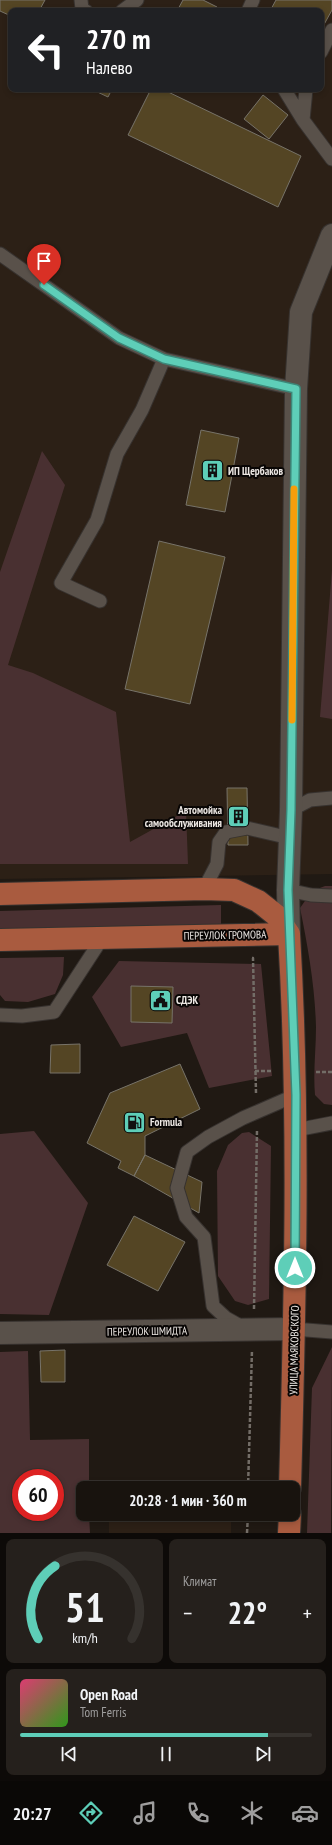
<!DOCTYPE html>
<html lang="ru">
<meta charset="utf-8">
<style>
body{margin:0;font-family:"PT Sans Narrow",sans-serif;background:#25201c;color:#f1f3f6;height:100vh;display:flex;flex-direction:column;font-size:15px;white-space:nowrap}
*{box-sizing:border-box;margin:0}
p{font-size:13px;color:#9f9e9e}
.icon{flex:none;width:22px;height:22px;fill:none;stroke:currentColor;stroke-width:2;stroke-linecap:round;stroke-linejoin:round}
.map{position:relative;height:1533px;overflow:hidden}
.details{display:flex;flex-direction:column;gap:6px;padding:6px;background:#0d0a08;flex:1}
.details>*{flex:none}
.hud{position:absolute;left:8px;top:8px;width:316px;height:84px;border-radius:8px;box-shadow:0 2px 6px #0003,0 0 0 1px #36322e;background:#202124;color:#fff;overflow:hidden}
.speed{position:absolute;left:12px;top:1469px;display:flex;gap:8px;font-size:20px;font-weight:700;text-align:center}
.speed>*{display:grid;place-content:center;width:52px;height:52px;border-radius:50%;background:#18130e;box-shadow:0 2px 6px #0003,0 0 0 1px #36322e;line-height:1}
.speed .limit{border:6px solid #d22;background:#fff;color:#111}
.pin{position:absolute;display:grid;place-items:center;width:34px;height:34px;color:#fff;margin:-41px -17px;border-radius:50% 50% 50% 0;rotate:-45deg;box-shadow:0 0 4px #0007}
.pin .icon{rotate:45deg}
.me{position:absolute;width:44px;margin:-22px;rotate:0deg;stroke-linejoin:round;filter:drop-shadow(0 0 3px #0008)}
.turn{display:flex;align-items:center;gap:14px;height:84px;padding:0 12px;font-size:18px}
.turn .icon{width:52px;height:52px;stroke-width:2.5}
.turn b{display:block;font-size:28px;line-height:34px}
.big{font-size:30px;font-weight:700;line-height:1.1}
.details .card{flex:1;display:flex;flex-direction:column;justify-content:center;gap:6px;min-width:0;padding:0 14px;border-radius:8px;background:#25201c}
.details .dial{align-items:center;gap:0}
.dial svg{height:104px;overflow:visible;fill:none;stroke:#36322e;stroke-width:7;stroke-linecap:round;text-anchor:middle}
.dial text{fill:#f1f3f6;stroke:none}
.song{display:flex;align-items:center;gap:12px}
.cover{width:48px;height:48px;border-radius:6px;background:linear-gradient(135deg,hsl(340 70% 55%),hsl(110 70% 35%))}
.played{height:4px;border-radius:2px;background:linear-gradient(90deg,#5eceb8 85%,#36322e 85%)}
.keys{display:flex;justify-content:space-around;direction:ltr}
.heat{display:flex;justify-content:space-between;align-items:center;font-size:22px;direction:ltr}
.details .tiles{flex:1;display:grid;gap:6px;grid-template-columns:1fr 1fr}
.card:last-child{grid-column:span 2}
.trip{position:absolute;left:76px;top:1481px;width:224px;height:40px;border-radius:8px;background:#18130e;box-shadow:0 2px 6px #0003,0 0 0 1px #36322e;font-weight:700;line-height:40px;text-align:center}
.dock{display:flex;height:64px;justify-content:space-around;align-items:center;background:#0a0806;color:#9f9e9e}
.dock .icon{width:28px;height:28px}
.dock .active{color:#5eceb8}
.dock b{font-size:18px;color:#f1f3f6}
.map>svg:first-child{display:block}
.built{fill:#2c2016;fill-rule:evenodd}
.green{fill:#493031;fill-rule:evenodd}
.building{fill:#544524;stroke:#777369}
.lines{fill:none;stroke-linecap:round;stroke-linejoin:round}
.service-casing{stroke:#37322f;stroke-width:15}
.minor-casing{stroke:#37322f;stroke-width:24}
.tertiary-casing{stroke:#37322f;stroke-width:24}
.primary-casing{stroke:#37322f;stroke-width:24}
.path{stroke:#736d67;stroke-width:2.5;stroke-dasharray:4 2;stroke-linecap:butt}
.service{stroke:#59514a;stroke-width:13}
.minor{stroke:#59514a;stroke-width:22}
.tertiary{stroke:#59514a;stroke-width:22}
.primary{stroke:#a95b3f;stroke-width:22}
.route-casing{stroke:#3d8678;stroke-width:10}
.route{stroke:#5eceb8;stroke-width:7}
.slow{stroke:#f59e0b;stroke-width:7}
.labels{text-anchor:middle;stroke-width:4;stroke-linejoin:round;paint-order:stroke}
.poi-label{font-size:11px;font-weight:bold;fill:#ece7e3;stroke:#080504;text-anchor:start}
.street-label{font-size:11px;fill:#ece7e3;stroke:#080504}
</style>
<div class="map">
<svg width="332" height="1533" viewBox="0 0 332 1533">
<rect width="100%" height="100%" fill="#201913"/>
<!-- built -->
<path class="built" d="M0 0H332V874L0 879ZM11 11H321V89H11Z
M109 1517 231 1518V1533H109Z"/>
<!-- green -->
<path class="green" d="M42 451 65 485 8 665 33 673 116 712 130 842 186 811 188 864H0V572Z
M332 570V719L320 717Z
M325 886H332V1105L324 1104 315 1095C313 1072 316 1050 316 1027 315 987 308 947 300 908L312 891Z
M221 905V925L0 930V911Z
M64 957 63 975 55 994 28 1002 5 1001 0 995V958Z
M119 961 261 964 272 1076 209 1088 187 1033 121 1047 92 997Z
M34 1131 88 1203 49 1315 0 1314V1134Z
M249 1132 271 1146 269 1299 248 1305 235 1301 218 1276 217 1171 228 1145 242 1133Z
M332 1347 331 1533H307L312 1388Z
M28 1351 30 1440 89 1439V1488H83V1514H89L90 1533H0V1352ZM21 1478H55V1512H21Z"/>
<!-- building -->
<path class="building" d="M0 0H45L39 11H11V16L0 11Z
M183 0H203L217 7 216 11H177Z
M276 0H332V10L321 30V11H270Z
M91 89H112L108 97Z
M151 89H162L301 156 278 207 128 135Z
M263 95 288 115 269 139 244 119Z
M201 430 239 438 225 512 186 505Z
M159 541 225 557 190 704 125 689Z
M227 788H247L248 845H228Z
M131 986 173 987 172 1023 131 1022Z
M80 1044V1073H50L51 1045Z
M180 1064 200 1109 145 1136V1155L134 1176 118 1168 121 1161 87 1143 110 1093Z
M145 1155 202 1182 199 1213 134 1176Z
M134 1216 185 1242 158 1291 107 1265Z
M65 1350V1382H41L40 1351Z"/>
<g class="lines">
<defs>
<path id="service" d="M81 0 82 9 86 11
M122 11 137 0
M248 11 253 0
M321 52 332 30
M284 89 303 120 332 159
M303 120 306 89
M0 254 119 338 164 359 296 389
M100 601 61 583 97 520 117 454 142 410 164 359
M291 810 310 800 332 798
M204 889 217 864 219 842 226 832 247 828 290 838
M288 890 311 895 332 896
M0 1015 22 1016 54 1012 103 937
M296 1130 332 1123
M242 1327 226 1318 213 1306 204 1237 186 1217 177 1188 187 1152 208 1137 243 1118 296 1095
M294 1329 332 1332"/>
<path id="minor" d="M0 1333 294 1329"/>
<path id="tertiary" d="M289 934 288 890 291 810 296 389 301 312 332 235"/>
<path id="primary" d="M0 894 204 889 234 890 258 901 277 916 289 934 0 940
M289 934C300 1119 295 1303 290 1488
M289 1533 290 1514"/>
</defs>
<!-- service casing -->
<use href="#service" class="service-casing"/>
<!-- minor casing -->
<use href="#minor" class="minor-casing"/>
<!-- tertiary casing -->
<use href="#tertiary" class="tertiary-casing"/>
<!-- primary casing -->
<use href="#primary" class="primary-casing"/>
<!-- path -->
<path class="path" d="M252 958H253L256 1093
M255 1071H273
M316 1072H332
M254 1309 257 1130
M248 1488 252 1350
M247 1533 248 1514"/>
<!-- service -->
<use href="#service" class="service"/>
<!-- minor -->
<use href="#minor" class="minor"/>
<!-- tertiary -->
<use href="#tertiary" class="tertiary"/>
<!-- primary -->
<use href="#primary" class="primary"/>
</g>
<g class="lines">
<defs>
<path id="route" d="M44 285 119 338 164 359 296 389 291 810 288 890 296 1095 295 1268"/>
</defs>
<!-- route casing -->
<use href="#route" class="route-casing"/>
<!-- route -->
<use href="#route" class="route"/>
<!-- slow -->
<path class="slow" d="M292 720 294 489"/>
</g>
<!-- icons -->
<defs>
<symbol id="building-square" viewBox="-11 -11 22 22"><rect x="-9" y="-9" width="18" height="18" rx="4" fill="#5eceb8" stroke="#080504"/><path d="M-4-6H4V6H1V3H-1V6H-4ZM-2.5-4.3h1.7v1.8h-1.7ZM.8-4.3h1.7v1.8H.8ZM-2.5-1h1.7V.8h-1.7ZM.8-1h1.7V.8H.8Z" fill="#111"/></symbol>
<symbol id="civic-square" viewBox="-11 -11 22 22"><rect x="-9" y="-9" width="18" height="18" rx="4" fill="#5eceb8" stroke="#080504"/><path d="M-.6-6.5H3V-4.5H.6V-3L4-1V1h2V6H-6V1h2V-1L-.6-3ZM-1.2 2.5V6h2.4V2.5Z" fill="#111"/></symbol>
<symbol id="fuel-square" viewBox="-11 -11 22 22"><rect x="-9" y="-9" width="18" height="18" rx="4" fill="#5eceb8" stroke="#080504"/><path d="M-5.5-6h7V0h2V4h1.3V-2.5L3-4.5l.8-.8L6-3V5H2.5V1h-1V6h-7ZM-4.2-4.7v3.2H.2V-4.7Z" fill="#111"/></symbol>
</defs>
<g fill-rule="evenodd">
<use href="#building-square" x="200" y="458" width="25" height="25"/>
<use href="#building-square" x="226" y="804" width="25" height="25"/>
<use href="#civic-square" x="148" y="988" width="25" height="25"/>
<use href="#fuel-square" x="122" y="1110" width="25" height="25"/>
</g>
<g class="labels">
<!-- poi labels -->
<g class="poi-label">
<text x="228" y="475">ИП Щербаков</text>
<text x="222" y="814" text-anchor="end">Автомойка<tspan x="222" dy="13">самообслуживания</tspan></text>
<text x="176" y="1004">СДЭК</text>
<text x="150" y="1126">Formula</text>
</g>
<!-- street labels -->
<g class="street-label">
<text transform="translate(225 935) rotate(-1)" y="4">ПЕРЕУЛОК ГРОМОВА</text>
<text transform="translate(147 1331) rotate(-1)" y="4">ПЕРЕУЛОК ШМИДТА</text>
<text transform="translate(294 1350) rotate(-89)" y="4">УЛИЦА МАЯКОВСКОГО</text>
</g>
</g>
</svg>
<div class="speed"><div class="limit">60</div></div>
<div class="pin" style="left:44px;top:285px;background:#d93025"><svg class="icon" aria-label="arrive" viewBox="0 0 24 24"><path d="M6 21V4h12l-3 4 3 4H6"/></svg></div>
<svg class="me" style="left:295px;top:1268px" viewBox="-20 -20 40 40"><circle r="17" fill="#5eceb8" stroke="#fff" stroke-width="3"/><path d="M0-11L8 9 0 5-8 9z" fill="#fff"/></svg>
<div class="trip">20:28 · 1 мин · 360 m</div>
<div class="hud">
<div class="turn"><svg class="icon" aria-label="left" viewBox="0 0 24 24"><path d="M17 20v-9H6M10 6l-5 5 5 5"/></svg><div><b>270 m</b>Налево</div></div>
</div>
</div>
<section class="details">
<div class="tiles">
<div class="card dial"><svg viewBox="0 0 100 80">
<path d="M14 69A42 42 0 1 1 86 69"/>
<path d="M14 69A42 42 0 0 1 27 13" stroke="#5eceb8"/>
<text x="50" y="56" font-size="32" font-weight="700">51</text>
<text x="50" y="72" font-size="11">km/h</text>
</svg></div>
<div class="card"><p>Климат</p>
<div class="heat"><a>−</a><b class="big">22°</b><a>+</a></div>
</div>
<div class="card">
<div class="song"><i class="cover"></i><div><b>Open Road</b><p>Tom Ferris</p></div></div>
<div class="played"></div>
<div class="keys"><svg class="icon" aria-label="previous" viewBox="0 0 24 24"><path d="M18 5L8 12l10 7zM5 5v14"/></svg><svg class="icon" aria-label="pause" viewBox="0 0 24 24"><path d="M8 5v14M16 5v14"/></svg><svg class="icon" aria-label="next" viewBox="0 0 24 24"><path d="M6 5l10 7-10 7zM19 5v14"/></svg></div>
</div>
</div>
</section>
<nav class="dock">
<b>20:27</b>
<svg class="icon active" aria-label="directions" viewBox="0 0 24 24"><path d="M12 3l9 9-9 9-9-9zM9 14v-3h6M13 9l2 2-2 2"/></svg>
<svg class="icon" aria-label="music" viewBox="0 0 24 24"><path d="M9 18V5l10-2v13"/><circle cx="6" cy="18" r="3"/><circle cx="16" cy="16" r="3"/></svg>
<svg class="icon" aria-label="phone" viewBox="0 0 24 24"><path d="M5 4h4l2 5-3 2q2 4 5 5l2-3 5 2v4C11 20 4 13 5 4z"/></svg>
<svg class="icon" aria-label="climate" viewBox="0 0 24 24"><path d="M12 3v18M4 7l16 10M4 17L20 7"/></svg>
<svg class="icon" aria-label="car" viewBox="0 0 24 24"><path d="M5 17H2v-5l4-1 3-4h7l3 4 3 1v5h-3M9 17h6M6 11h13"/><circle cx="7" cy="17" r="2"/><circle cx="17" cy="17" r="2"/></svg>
</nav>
